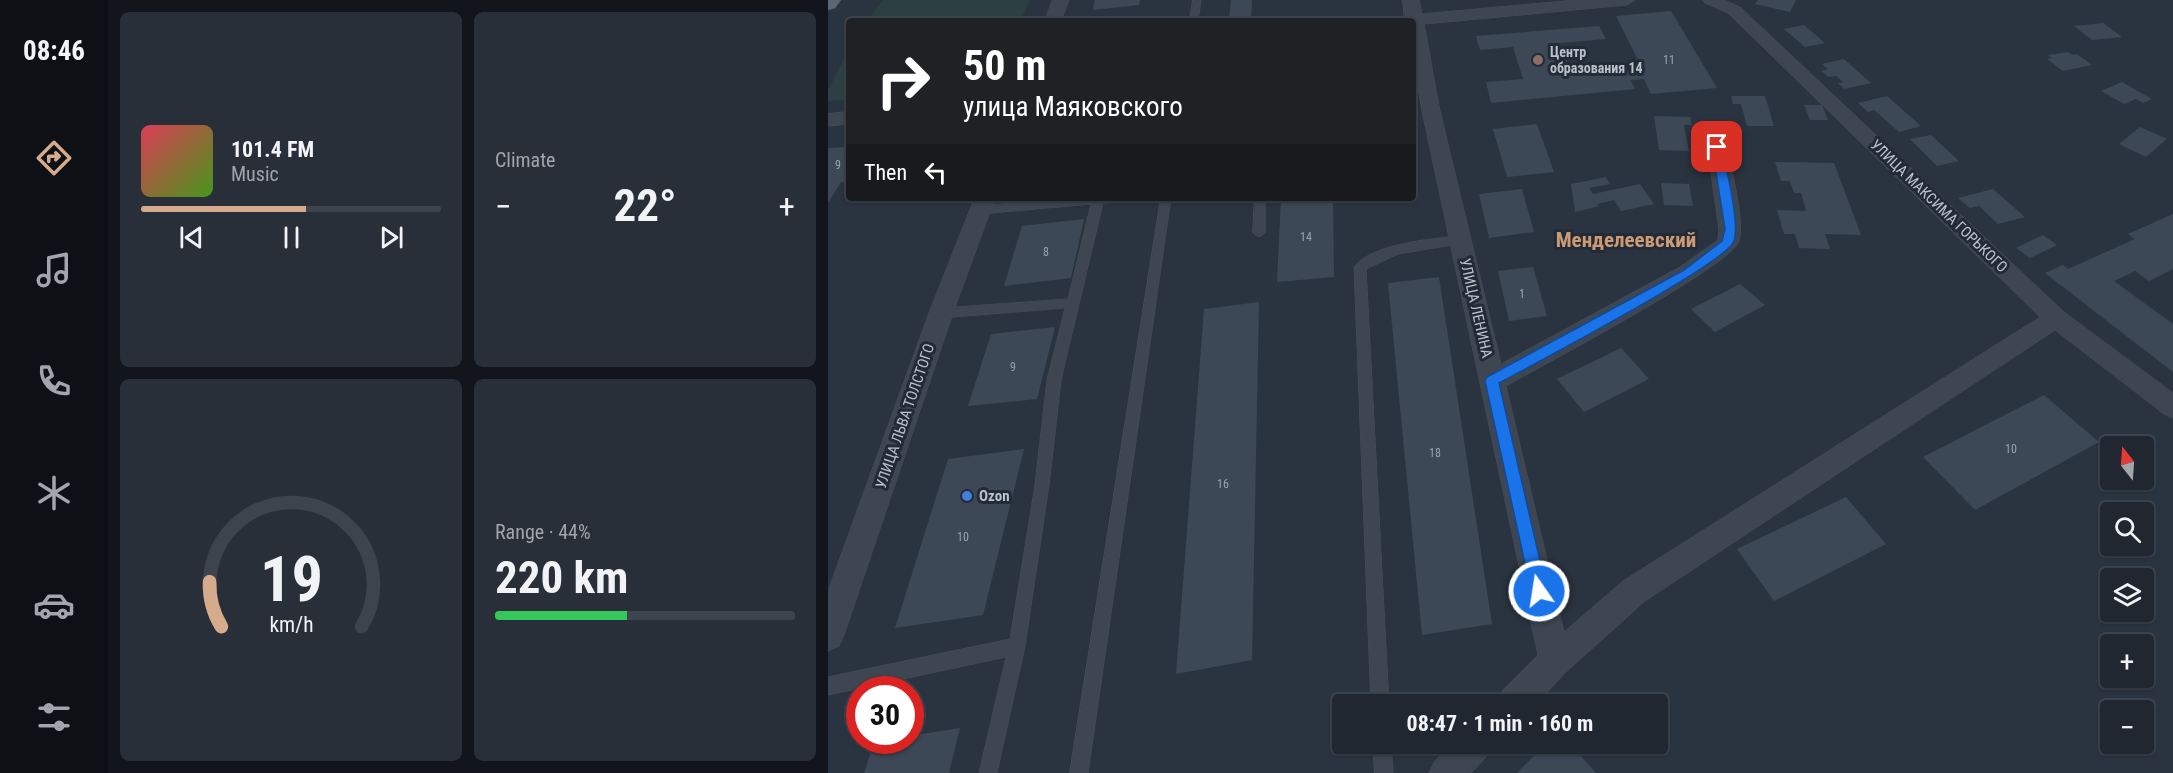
<!DOCTYPE html>
<meta charset="utf-8">
<style>
body{margin:0;font-family:"Roboto Condensed",sans-serif;background:#282f39;color:#f1f3f6;height:100vh;display:flex;flex-direction:column;font-size:22px;white-space:nowrap}
*{box-sizing:border-box;margin:0}
p{font-size:20px;color:#a2a5ab}
.icon{flex:none;width:33px;height:33px;fill:none;stroke:currentColor;stroke-width:2;stroke-linecap:round;stroke-linejoin:round}
.map{position:relative;flex:1;overflow:hidden}
.details{display:flex;flex-direction:column;gap:12px;padding:12px;background:#12151b;width:720px}
.details>*{flex:none}
.guide{position:absolute;left:18px;top:18px;width:570px;height:183px;border-radius:6px;box-shadow:0 2px 4px #0004,0 0 0 2px #3d444d;background:#202124;color:#fff;overflow:hidden}
.needle{width:39px;rotate:343deg}
.buttons{position:absolute;left:1272px;top:436px;display:grid;gap:12px}
.buttons a{display:grid;place-items:center;width:54px;height:54px;border-radius:6px;background:#202731;box-shadow:0 2px 4px #0004,0 0 0 2px #3d444d;font-size:30px}
.speed{position:absolute;left:18px;top:676px;display:flex;gap:12px;font-size:30px;font-weight:700;text-align:center}
.speed>*{display:grid;place-content:center;width:78px;height:78px;border-radius:50%;background:#202731;box-shadow:0 2px 4px #0004,0 0 0 2px #3d444d;line-height:1}
.speed .limit{border:9px solid #d22;background:#fff;color:#111}
.pin{position:absolute;display:grid;place-items:center;width:51px;height:51px;color:#fff;margin:-26px;border-radius:12px;box-shadow:0 3px 9px #0006}
.me{position:absolute;width:66px;margin:-33px;rotate:347deg;stroke-linejoin:round;filter:drop-shadow(0 0 4px #0008)}
.turn{display:flex;align-items:center;gap:21px;height:126px;padding:0 18px;font-size:27px}
.turn .icon{width:78px;height:78px;stroke-width:2.5}
.turn b{display:block;font-size:42px;line-height:51px}
.then{display:flex;align-items:center;height:57px;padding:0 18px;background:#0003;gap:12px;font-size:22px}
.big{font-size:45px;font-weight:700;line-height:1.1}
.details .tile{flex:1;display:flex;flex-direction:column;justify-content:center;gap:9px;min-width:0;padding:0 21px;border-radius:9px;background:#282f39}
.details .dial{align-items:center;gap:0}
.dial svg{height:156px;overflow:visible;fill:none;stroke:#3d444d;stroke-width:7;stroke-linecap:round;text-anchor:middle}
.dial text{fill:#f1f3f6;stroke:none}
.song{display:flex;align-items:center;gap:18px}
.cover{width:72px;height:72px;border-radius:9px;background:linear-gradient(135deg,hsl(350 70% 55%),hsl(100 70% 35%))}
.played{height:6px;border-radius:3px;background:linear-gradient(90deg,#d6ab8b 55%,#3d444d 55%)}
.keys{display:flex;justify-content:space-around;direction:ltr}
.heat{display:flex;justify-content:space-between;align-items:center;font-size:33px;direction:ltr}
.charge{height:9px;border-radius:4px;background:linear-gradient(90deg,#34c759 44%,#3d444d 0)}
.details .tiles{flex:1;display:grid;gap:12px;grid-template-columns:repeat(2,1fr)}
.trip{position:absolute;left:504px;top:694px;width:336px;height:60px;border-radius:6px;background:#202731;box-shadow:0 2px 4px #0004,0 0 0 2px #3d444d;font-weight:700;line-height:60px;text-align:center}
main{display:flex;flex:1;min-height:0}
.menu{display:flex;flex-direction:column;width:108px;justify-content:space-around;align-items:center;background:#0d1014;color:#a2a5ab}
.menu .icon{width:42px;height:42px}
.menu .selected{color:#d6ab8b}
.menu b{font-size:27px;color:#f1f3f6}
.map>svg:first-child{display:block}
.green{fill:#2c3f42}
.building{fill:#3c4856}
.lines{fill:none;stroke-linecap:round;stroke-linejoin:round}
.service-casing{stroke:#474f5a;stroke-width:1}
.minor-casing{stroke:#474f5a;stroke-width:1}
.primary-casing{stroke:#474f5a;stroke-width:1}
.service{fill:#3e4651;fill-rule:evenodd}
.minor{fill:#3e4651;fill-rule:evenodd}
.primary{fill:#5c6570;fill-rule:evenodd}
.route{fill:#1a73e8;stroke:#114b97;stroke-width:1.5}
.education-dot{fill:#8d6e63;stroke:#222b36;stroke-width:2}
.shop-dot{fill:#3f7fe0;stroke:#222b36;stroke-width:2}
.labels{text-anchor:middle;stroke-width:6;stroke-linejoin:round;paint-order:stroke}
.number-label{font-size:12px;fill:#99a1ac}
.far-poi-label{font-size:14px;font-weight:bold;fill:#bbc1cb;stroke:#222b36;text-anchor:start}
.street-label{font-size:15px;fill:#bbc1cb;stroke:#222b36}
.poi-label{font-size:15px;font-weight:bold;fill:#bbc1cb;stroke:#222b36;text-anchor:start}
.district-label{font-size:21px;font-weight:bold;fill:#cc9a74;stroke:#222b36}
</style>
<main>
<nav class="menu">
<b>08:46</b>
<svg class="icon selected" aria-label="directions" viewBox="0 0 24 24"><path d="M12 3l9 9-9 9-9-9zM9 14v-3h6M13 9l2 2-2 2"/></svg>
<svg class="icon" aria-label="music" viewBox="0 0 24 24"><path d="M9 18V5l10-2v13"/><circle cx="6" cy="18" r="3"/><circle cx="16" cy="16" r="3"/></svg>
<svg class="icon" aria-label="phone" viewBox="0 0 24 24"><path d="M5 4h4l2 5-3 2q2 4 5 5l2-3 5 2v4C11 20 4 13 5 4z"/></svg>
<svg class="icon" aria-label="climate" viewBox="0 0 24 24"><path d="M12 3v18M4 7l16 10M4 17L20 7"/></svg>
<svg class="icon" aria-label="car" viewBox="0 0 24 24"><path d="M5 17H2v-5l4-1 3-4h7l3 4 3 1v5h-3M9 17h6M6 11h13"/><circle cx="7" cy="17" r="2"/><circle cx="17" cy="17" r="2"/></svg>
<svg class="icon" aria-label="filters" viewBox="0 0 24 24"><path d="M4 7h16M4 17h16"/><circle cx="9" cy="7" r="2"/><circle cx="15" cy="17" r="2"/></svg>
</nav>
<section class="details">
<div class="tiles">
<div class="tile">
<div class="song"><i class="cover"></i><div><b>101.4 FM</b><p>Music</p></div></div>
<div class="played"></div>
<div class="keys"><svg class="icon" aria-label="previous" viewBox="0 0 24 24"><path d="M18 5L8 12l10 7zM5 5v14"/></svg><svg class="icon" aria-label="pause" viewBox="0 0 24 24"><path d="M8 5v14M16 5v14"/></svg><svg class="icon" aria-label="next" viewBox="0 0 24 24"><path d="M6 5l10 7-10 7zM19 5v14"/></svg></div>
</div>
<div class="tile"><p>Climate</p>
<div class="heat"><a>−</a><b class="big">22°</b><a>+</a></div>
</div>
<div class="tile dial"><svg viewBox="0 0 100 80">
<path d="M14 69A42 42 0 1 1 86 69"/>
<path d="M14 69A42 42 0 0 1 8 46" stroke="#d6ab8b"/>
<text x="50" y="56" font-size="32" font-weight="700">19</text>
<text x="50" y="72" font-size="11">km/h</text>
</svg></div>
<div class="tile"><p>Range · 44%</p><b class="big">220 km</b><div class="charge"></div></div>
</div>
</section>
<div class="map">
<svg width="1345" height="773" viewBox="0 0 1345 773">
<rect width="100%" height="100%" fill="#2a3441"/>
<!-- green -->
<path class="green" d="M55 0H202L192 21H39Z
M21 50V99L0 101V90Z"/>
<!-- building -->
<path class="building" d="M267 0H312L311 5 265 10Z
M403 0H424L423 21H401Z
M930 0H968L962 12 927 4Z
M843 11 889 88 823 94 816 79 803 80 807 89 663 103 658 82 695 79 685 47 652 50 648 36 771 26 778 39 732 43 745 76 815 70 788 16Z
M443 18 485 19 484 21H442Z
M1275 23 1294 37 1264 40 1246 26Z
M976 25 997 43 977 47 956 29Z
M1240 52 1244 55 1249 54 1264 65 1235 71 1219 59 1224 58 1220 55Z
M1016 59 1043 83 1016 89 1010 83 1015 82 1008 76 1000 77 993 71 1000 69 994 64Z
M1294 82 1324 99 1315 103 1308 99 1296 104 1273 91Z
M903 96H937L946 126H919L913 104H905Z
M1059 96 1093 126 1071 132 1046 110 1040 112 1030 103Z
M976 105H994L1000 120H982Z
M826 116 862 117 864 125H856L861 151 831 150Z
M709 124 726 172 679 177 665 129Z
M1312 127 1339 139 1318 157 1291 144Z
M1103 135 1131 161 1109 166 1082 139Z
M21 147V182H13L0 203V148Z
M947 162 1006 163 1033 235 997 234 1002 249 971 248 967 234H956L949 210 978 211 973 193H966L962 181H953Z
M778 177 782 184 761 188 765 194 812 184 826 204 793 211 786 200 769 204 771 206 747 212 743 184Z
M833 183 861 184 865 206 836 205Z
M694 189 706 232 661 238 651 194Z
M1165 189 1197 217 1170 224 1151 206 1142 208 1130 198Z
M453 198H505L506 277 449 282Z
M1345 214V269L1321 281 1307 271 1286 281 1345 324V372L1217 273 1235 265 1240 269 1307 239 1300 234Z
M256 219 243 278 176 286 194 226Z
M1215 235 1229 245 1202 258 1188 248Z
M705 267 719 316 681 321 670 271Z
M611 277 664 624 594 635 560 283Z
M912 284 937 305 887 332 863 309Z
M431 302 424 660 348 674 376 309Z
M227 327 209 399 140 406 163 334Z
M793 348 821 379 756 412 729 379Z
M1216 395 1271 442 1147 510 1095 457Z
M196 449 155 615 67 628 120 459Z
M1018 497 1058 544 946 601 909 549Z
M132 728 121 773H36L46 742 82 741V736Z
M718 744H742L768 773H689Z"/>
<g class="lines">
<defs>
<path id="service" d="M365 0H373L370 21H362Z
M251 198H295L290 202 275 203 233 380 221 485 197 646 169 773H151L178 657 0 695V677L182 639 207 485 219 380 237 308 113 318 107 313 113 308 240 299 263 204 152 214 146 210 152 206Z
M333 198H343L260 773H242Z
M427 198H437V233L431 237 425 233Z
M632 236 636 237 638 240 636 243 570 254 538 269 561 705H543L526 267C545 243 603 239 632 236Z
M545 744H563L565 773H547Z"/>
<path id="minor" d="M225 0H241L233 21H217Z
M575 0H591L594 14 748 0H807L799 5 596 24 612 111 673 364 852 267 890 240 891 229 879 146 882 142H896L899 146C903 169 917 221 911 241 905 265 711 367 678 386L736 632 795 581 1212 317 900 13 877 3 875 0H896L912 7 1236 312 1345 393V418L1336 414 1227 330 817 601 738 672 707 705H667L672 693 710 655 594 111 585 59V21L577 20Z
M21 112V124L0 126V114Z
M147 198H167L125 313 16 635 11 646 0 651V591L101 313Z
M623 744H664L659 756 643 773H601L607 761Z"/>
<path id="primary" d="M0 0H13L7 8 0 10Z"/>
</defs>
<!-- service casing -->
<use href="#service" class="service-casing"/>
<!-- minor casing -->
<use href="#minor" class="minor-casing"/>
<!-- primary casing -->
<use href="#primary" class="primary-casing"/>
<!-- service -->
<use href="#service" class="service"/>
<!-- minor -->
<use href="#minor" class="minor"/>
<!-- primary -->
<use href="#primary" class="primary"/>
</g>
<!-- route -->
<path class="route" d="M889 143 894 147C898 168 912 223 906 241 898 264 704 365 671 383L719 591 717 596 711 599 706 596 703 591 657 381 659 377 856 270 894 241 897 229 884 147Z"/>
<!-- markers -->
<circle class="education-dot" cx="710" cy="60" r="6"/>
<circle class="shop-dot" cx="139" cy="496" r="6"/>
<g class="labels">
<!-- number labels -->
<g class="number-label">
<text x="841" y="64">11</text>
<text x="10" y="169">9</text>
<text x="478" y="241">14</text>
<text x="218" y="256">8</text>
<text x="694" y="298">1</text>
<text x="185" y="371">9</text>
<text x="1183" y="453">10</text>
<text x="607" y="457">18</text>
<text x="395" y="488">16</text>
<text x="135" y="541">10</text>
</g>
<!-- far-poi labels -->
<g class="far-poi-label">
<text x="722" y="57">Центр<tspan x="722" dy="16">образования 14</tspan></text>
</g>
<!-- street labels -->
<g class="street-label">
<text transform="translate(1111 206) rotate(44)" y="5">УЛИЦА МАКСИМА ГОРЬКОГО</text>
<text transform="translate(648 308) rotate(77)" y="5">УЛИЦА ЛЕНИНА</text>
<text transform="translate(77 416) rotate(-71)" y="5">УЛИЦА ЛЬВА ТОЛСТОГО</text>
</g>
<!-- poi labels -->
<g class="poi-label">
<text x="151" y="501">Ozon</text>
</g>
<!-- district labels -->
<g class="district-label">
<text x="798" y="247">Менделеевский</text>
</g>
</g>
</svg>
<div class="buttons">
<a><svg class="needle" viewBox="-14 -14 28 28"><path d="M0-13l5 13h-10z" fill="#e53935"/><path d="M0 13l5-13h-10z" fill="#a2a5ab"/></svg></a>
<a><svg class="icon" aria-label="search" viewBox="0 0 24 24"><circle cx="10" cy="10" r="6"/><path d="M15 15l6 6"/></svg></a>
<a><svg class="icon" aria-label="layers" viewBox="0 0 24 24"><path d="M12 4l9 5-9 5-9-5zM3 14l9 5 9-5"/></svg></a>
<a>+</a>
<a>−</a>
</div>
<div class="speed"><div class="limit">30</div></div>
<div class="pin" style="left:889px;top:147px;background:#d93025"><svg class="icon" aria-label="arrive" viewBox="0 0 24 24"><path d="M6 21V4h12l-3 4 3 4H6"/></svg></div>
<svg class="me" style="left:711px;top:591px" viewBox="-20 -20 40 40"><circle r="17" fill="#1a73e8" stroke="#fff" stroke-width="3"/><path d="M0-11L8 9 0 5-8 9z" fill="#fff"/></svg>
<div class="trip">08:47 · 1 min · 160 m</div>
<div class="guide">
<div class="turn"><svg class="icon" aria-label="right" viewBox="0 0 24 24"><path d="M7 20v-9h11M14 6l5 5-5 5"/></svg><div><b>50 m</b>улица Маяковского</div></div>
<div class="then">Then<svg class="icon" aria-label="left" viewBox="0 0 24 24"><path d="M17 20v-9H6M10 6l-5 5 5 5"/></svg></div>
</div>
</div>
</main>
